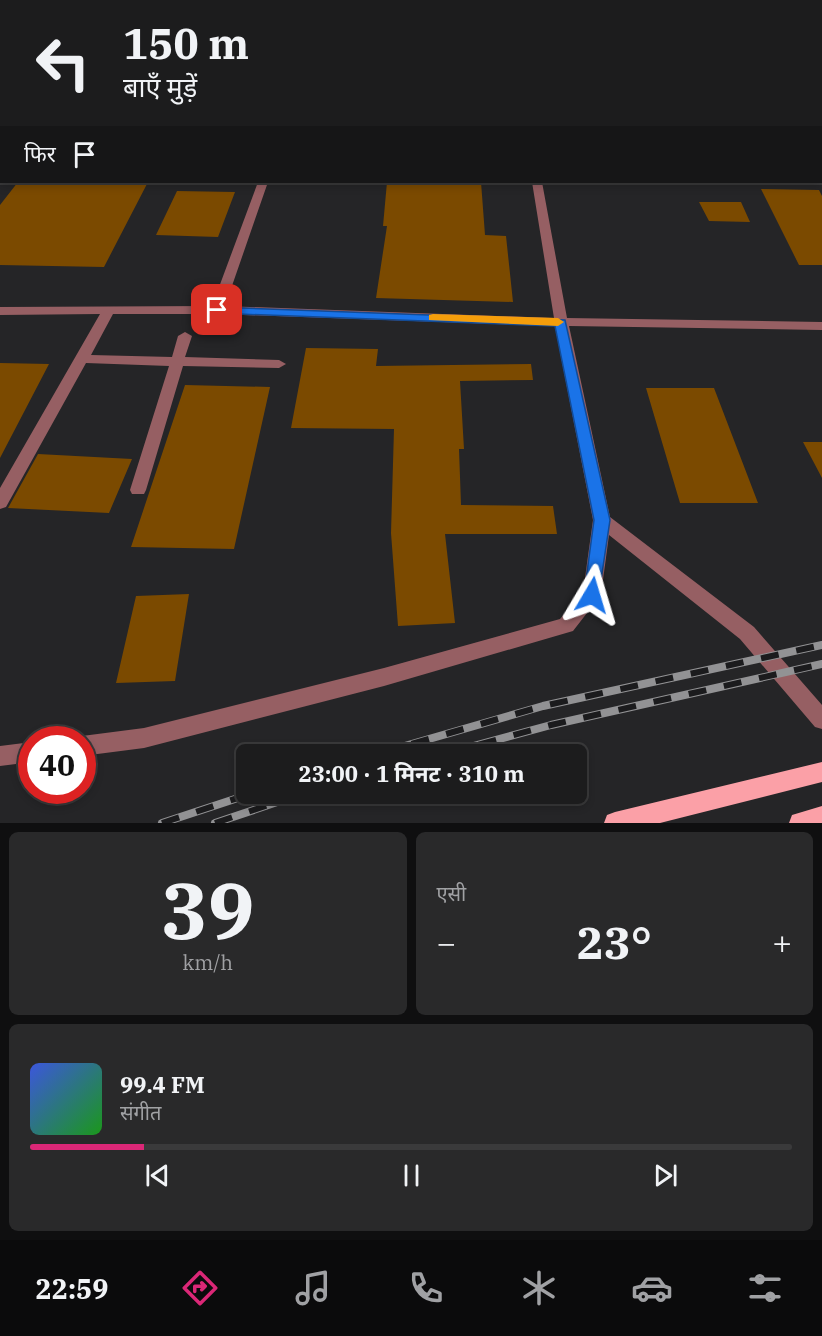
<!DOCTYPE html>
<html lang="hi">
<meta charset="utf-8">
<style>
body{margin:0;font-family:"IBM Plex Serif","Noto Sans Devanagari",serif;background:#29292a;color:#f1f3f6;height:100vh;display:flex;flex-direction:column;font-size:22px;white-space:nowrap}
*{box-sizing:border-box;margin:0}
p{font-size:20px;color:#a0a1a4}
.icon{flex:none;width:33px;height:33px;fill:none;stroke:currentColor;stroke-width:2;stroke-linecap:round;stroke-linejoin:round}
.map{position:relative;height:823px;overflow:hidden}
.details{display:flex;flex-direction:column;gap:9px;padding:9px;background:#0f0f10;flex:1}
.details>*{flex:none}
.top-card{position:absolute;left:0px;top:0px;width:822px;height:183px;box-shadow:0 3px 9px #0003,0 0 0 2px #3a3a3b;background:#1c1c1d;color:#f1f3f6;overflow:hidden}
.speed{position:absolute;left:18px;top:726px;display:flex;gap:12px;font-size:30px;font-weight:700;text-align:center}
.speed>*{display:grid;place-content:center;width:78px;height:78px;border-radius:50%;background:#1c1c1d;box-shadow:0 3px 9px #0003,0 0 0 2px #3a3a3b;line-height:1}
.speed .limit{border:9px solid #d22;background:#fff;color:#111}
.pin{position:absolute;display:grid;place-items:center;width:51px;height:51px;color:#fff;margin:-26px;border-radius:12px;box-shadow:0 3px 9px #0006}
.me{position:absolute;width:66px;margin:-33px;rotate:7deg;stroke-linejoin:round;filter:drop-shadow(0 0 4px #0008)}
.turn{display:flex;align-items:center;gap:21px;height:126px;padding:0 24px;font-size:27px}
.turn .icon{width:78px;height:78px;stroke-width:2.5}
.turn b{display:block;font-size:42px;line-height:51px}
.then{display:flex;align-items:center;height:57px;padding:0 24px;background:#0003;gap:12px;font-size:22px}
.big{font-size:45px;font-weight:700;line-height:1.1}
.details .card{flex:1;display:flex;flex-direction:column;justify-content:center;gap:9px;min-width:0;padding:0 21px;border-radius:9px;background:#29292a}
.details .dial{align-items:center;gap:0}
.dial b{font-size:78px;line-height:1}
.song{display:flex;align-items:center;gap:18px}
.cover{width:72px;height:72px;border-radius:9px;background:linear-gradient(135deg,hsl(230 70% 55%),hsl(120 70% 35%))}
.played{height:6px;border-radius:3px;background:linear-gradient(90deg,#db2777 15%,#3a3a3b 15%)}
.keys{display:flex;justify-content:space-around;direction:ltr}
.heat{display:flex;justify-content:space-between;align-items:center;font-size:33px;direction:ltr}
.details .tiles{flex:1;display:grid;gap:9px;grid-template-columns:1fr 1fr}
.card:last-child{grid-column:span 2}
.trip{position:absolute;left:236px;top:744px;width:351px;height:60px;border-radius:9px;background:#1c1c1d;box-shadow:0 3px 9px #0003,0 0 0 2px #3a3a3b;font-weight:700;line-height:60px;text-align:center}
.tabs{display:flex;height:96px;justify-content:space-around;align-items:center;background:#0b0b0c;color:#a0a1a4}
.tabs .icon{width:42px;height:42px}
.tabs .active{color:#db2777}
.tabs b{font-size:27px;color:#f1f3f6}
.map>svg:first-child{display:block}
.building{fill:#7b4a00}
.lines{fill:none;stroke-linecap:round;stroke-linejoin:round}
.minor{fill:#965f63;fill-rule:evenodd}
.major{fill:#fba0a7;fill-rule:evenodd}
.rail-casing{stroke:#929294;stroke-width:8}
.rail{stroke:#1b1b1d;stroke-width:6;stroke-dasharray:18;stroke-linecap:butt}
.route{fill:#1a73e8;stroke:#114b97;stroke-width:1.5}
.slow{fill:#f59e0b}
</style>
<div class="map">
<svg width="822" height="823" viewBox="0 0 822 823">
<rect width="100%" height="100%" fill="#252527"/>
<!-- building -->
<path class="building" d="M18 182H148L104 267 0 265V205Z
M387 182H481L485 235 506 236 513 302 376 298 387 226H383Z
M761 189 819 190 822 196V265H799Z
M177 191 235 192 218 237 156 235Z
M699 202H741L750 222 709 221Z
M306 348 378 349 376 366 531 364 533 380 460 381 464 449H459L461 505 553 506 557 534H445L455 623 398 626 391 533 394 429 291 428Z
M0 363 49 364 0 458Z
M185 385 270 387 234 549 131 547Z
M646 388H714L758 503H680Z
M803 442H822V478Z
M38 454 132 459 109 513 8 508Z
M189 594 175 681 116 683 136 596Z"/>
<g class="lines">
<!-- minor -->
<path class="minor" d="M229 0H237L229 2Z
M405 0H413V2H406Z
M571 0 584 2H572Z
M0 15H2V19H0Z
M820 31H822V35H820Z
M0 38H2V42H0Z
M0 51H2L0 56Z
M258 182H268L225 306 554 318 532 182H542L567 318 822 322V330L569 326 610 517 754 627 822 705V729L815 727 740 639 609 535 601 595 573 631 384 686 144 748 82 756V740H74L82 736 144 728 384 668 560 619 583 592 593 520 555 326 217 314H113L91 355 172 357 178 336 185 332 192 336 185 357 279 360 286 364 279 368 183 366 146 490 144 494H132L130 490 169 366 86 363 6 507 0 509V488L100 314 0 315V307L212 306Z
M32 742V762L0 766V746Z"/>
<!-- major -->
<path class="major" d="M0 0 7 2H2V4Z
M820 21H822V25H820Z
M822 762V782L660 823H604L607 815 615 812Z
M822 806V823H789L792 815Z"/>
<defs>
<path id="rail" d="M377 754 543 706 822 645
M444 754 551 725 822 664
M162 823 250 794
M215 823 301 794"/>
</defs>
<!-- rail casing -->
<use href="#rail" class="rail-casing"/>
<!-- rail -->
<use href="#rail" class="rail"/>
</g>
<!-- route -->
<path class="route" d="M217 307 565 320 610 520 598 600H586L584 595 594 520 555 326 213 313V308Z"/>
<!-- slow -->
<path class="slow" d="M433 314 558 318 564 322 558 326 429 320V315Z"/>
</svg>
<div class="speed"><div class="limit">40</div></div>
<div class="pin" style="left:217px;top:310px;background:#d93025"><svg class="icon" aria-label="arrive" viewBox="0 0 24 24"><path d="M6 21V4h12l-3 4 3 4H6"/></svg></div>
<svg class="me" style="left:592px;top:595px" viewBox="-20 -20 40 40"><path d="M0-17L14 15 0 8-14 15z" fill="#1a73e8" stroke="#fff" stroke-width="4"/></svg>
<div class="trip">23:00 · 1 मिनट · 310 m</div>
<div class="top-card">
<div class="turn"><svg class="icon" aria-label="left" viewBox="0 0 24 24"><path d="M17 20v-9H6M10 6l-5 5 5 5"/></svg><div><b>150 m</b>बाएँ मुड़ें</div></div>
<div class="then">फिर<svg class="icon" aria-label="arrive" viewBox="0 0 24 24"><path d="M6 21V4h12l-3 4 3 4H6"/></svg></div>
</div>
</div>
<section class="details">
<div class="tiles">
<div class="card dial"><b>39</b><p>km/h</p></div>
<div class="card"><p>एसी</p>
<div class="heat"><a>−</a><b class="big">23°</b><a>+</a></div>
</div>
<div class="card">
<div class="song"><i class="cover"></i><div><b>99.4 FM</b><p>संगीत</p></div></div>
<div class="played"></div>
<div class="keys"><svg class="icon" aria-label="previous" viewBox="0 0 24 24"><path d="M18 5L8 12l10 7zM5 5v14"/></svg><svg class="icon" aria-label="pause" viewBox="0 0 24 24"><path d="M8 5v14M16 5v14"/></svg><svg class="icon" aria-label="next" viewBox="0 0 24 24"><path d="M6 5l10 7-10 7zM19 5v14"/></svg></div>
</div>
</div>
</section>
<nav class="tabs">
<b>22:59</b>
<svg class="icon active" aria-label="directions" viewBox="0 0 24 24"><path d="M12 3l9 9-9 9-9-9zM9 14v-3h6M13 9l2 2-2 2"/></svg>
<svg class="icon" aria-label="music" viewBox="0 0 24 24"><path d="M9 18V5l10-2v13"/><circle cx="6" cy="18" r="3"/><circle cx="16" cy="16" r="3"/></svg>
<svg class="icon" aria-label="phone" viewBox="0 0 24 24"><path d="M5 4h4l2 5-3 2q2 4 5 5l2-3 5 2v4C11 20 4 13 5 4z"/></svg>
<svg class="icon" aria-label="climate" viewBox="0 0 24 24"><path d="M12 3v18M4 7l16 10M4 17L20 7"/></svg>
<svg class="icon" aria-label="car" viewBox="0 0 24 24"><path d="M5 17H2v-5l4-1 3-4h7l3 4 3 1v5h-3M9 17h6M6 11h13"/><circle cx="7" cy="17" r="2"/><circle cx="17" cy="17" r="2"/></svg>
<svg class="icon" aria-label="filters" viewBox="0 0 24 24"><path d="M4 7h16M4 17h16"/><circle cx="9" cy="7" r="2"/><circle cx="15" cy="17" r="2"/></svg>
</nav>
